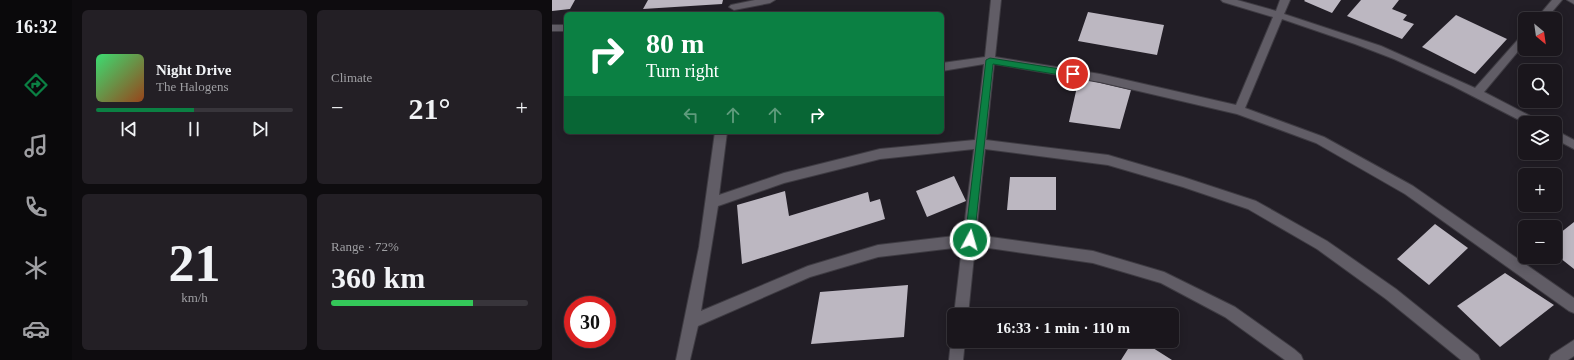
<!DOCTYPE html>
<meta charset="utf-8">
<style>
body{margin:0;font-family:Georgia,serif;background:#231f25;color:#f1f3f6;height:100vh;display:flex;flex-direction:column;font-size:15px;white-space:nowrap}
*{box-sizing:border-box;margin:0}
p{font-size:13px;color:#9f9fa3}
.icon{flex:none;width:22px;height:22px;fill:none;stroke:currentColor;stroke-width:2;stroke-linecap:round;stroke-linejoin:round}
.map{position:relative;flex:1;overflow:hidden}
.details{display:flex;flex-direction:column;gap:10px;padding:10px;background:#0e0c0f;width:480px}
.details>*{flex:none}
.guide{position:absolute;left:12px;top:12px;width:380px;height:122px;border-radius:6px;box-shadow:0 2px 10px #0003,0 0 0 1px #38353b;background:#0b8043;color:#fff;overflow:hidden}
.needle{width:26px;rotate:151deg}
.buttons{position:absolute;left:966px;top:12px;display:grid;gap:8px}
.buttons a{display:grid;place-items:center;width:44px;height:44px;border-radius:6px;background:#1a161c;box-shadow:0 2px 10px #0003,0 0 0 1px #38353b;font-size:20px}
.speed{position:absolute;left:12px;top:296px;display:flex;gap:8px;font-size:20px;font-weight:700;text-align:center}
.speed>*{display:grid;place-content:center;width:52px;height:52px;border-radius:50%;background:#1a161c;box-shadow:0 2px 10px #0003,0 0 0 1px #38353b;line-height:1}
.speed .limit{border:6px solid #d22;background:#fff;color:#111}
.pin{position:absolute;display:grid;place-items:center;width:34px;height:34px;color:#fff;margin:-17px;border:2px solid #fff;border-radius:50%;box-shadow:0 1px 4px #0007}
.me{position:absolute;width:44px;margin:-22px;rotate:6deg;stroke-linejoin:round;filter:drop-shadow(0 0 3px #0008)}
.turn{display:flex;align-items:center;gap:14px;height:84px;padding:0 16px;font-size:18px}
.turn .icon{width:52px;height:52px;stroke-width:2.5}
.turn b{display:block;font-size:28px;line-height:34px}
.lanes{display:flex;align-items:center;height:38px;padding:0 16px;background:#0003;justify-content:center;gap:20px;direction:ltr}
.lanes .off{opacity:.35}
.big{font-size:30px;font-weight:700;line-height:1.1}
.details .widget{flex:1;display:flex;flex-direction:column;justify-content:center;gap:6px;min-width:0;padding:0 14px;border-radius:6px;background:#231f25}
.details .dial{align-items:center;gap:0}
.dial b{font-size:52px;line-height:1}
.song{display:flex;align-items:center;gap:12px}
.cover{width:48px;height:48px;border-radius:6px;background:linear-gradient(135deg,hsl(140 70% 55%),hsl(20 70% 35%))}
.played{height:4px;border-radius:2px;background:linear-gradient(90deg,#0b8043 50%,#38353b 50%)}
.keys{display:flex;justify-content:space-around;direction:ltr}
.heat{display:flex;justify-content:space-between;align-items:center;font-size:22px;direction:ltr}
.charge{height:6px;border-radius:3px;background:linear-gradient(90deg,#34c759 72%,#38353b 0)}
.details .tiles{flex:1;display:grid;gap:10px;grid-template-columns:repeat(2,1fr)}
.trip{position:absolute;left:395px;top:308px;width:232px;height:40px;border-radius:6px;background:#1a161c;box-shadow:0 2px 10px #0003,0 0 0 1px #38353b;font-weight:700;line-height:40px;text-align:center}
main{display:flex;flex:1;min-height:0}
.dock{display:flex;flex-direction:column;width:72px;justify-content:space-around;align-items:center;background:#0a090b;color:#9f9fa3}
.dock .icon{width:28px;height:28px}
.dock .on{color:#0b8043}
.dock b{font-size:18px;color:#f1f3f6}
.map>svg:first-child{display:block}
.building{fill:#bcb7c1}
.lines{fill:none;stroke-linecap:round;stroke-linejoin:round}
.minor-casing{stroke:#3e3b42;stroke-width:2}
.minor{fill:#615d66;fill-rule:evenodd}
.route{fill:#0b8043;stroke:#07532c}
</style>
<main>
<nav class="dock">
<b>16:32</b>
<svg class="icon on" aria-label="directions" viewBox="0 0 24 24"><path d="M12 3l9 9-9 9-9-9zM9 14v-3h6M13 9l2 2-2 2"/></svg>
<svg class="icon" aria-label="music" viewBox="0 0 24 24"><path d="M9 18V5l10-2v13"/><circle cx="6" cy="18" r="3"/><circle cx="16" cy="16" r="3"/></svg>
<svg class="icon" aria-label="phone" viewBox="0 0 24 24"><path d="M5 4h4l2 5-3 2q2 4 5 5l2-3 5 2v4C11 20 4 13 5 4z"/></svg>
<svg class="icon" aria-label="climate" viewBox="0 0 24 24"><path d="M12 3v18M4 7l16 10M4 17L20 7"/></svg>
<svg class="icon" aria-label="car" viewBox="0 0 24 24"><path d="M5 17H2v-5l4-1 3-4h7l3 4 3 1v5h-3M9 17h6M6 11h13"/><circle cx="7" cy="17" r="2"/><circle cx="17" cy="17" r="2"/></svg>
</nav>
<section class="details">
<div class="tiles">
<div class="widget">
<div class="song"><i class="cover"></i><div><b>Night Drive</b><p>The Halogens</p></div></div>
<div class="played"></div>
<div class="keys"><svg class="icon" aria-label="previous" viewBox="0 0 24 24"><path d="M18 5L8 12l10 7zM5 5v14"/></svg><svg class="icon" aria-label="pause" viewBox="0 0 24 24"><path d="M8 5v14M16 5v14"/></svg><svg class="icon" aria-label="next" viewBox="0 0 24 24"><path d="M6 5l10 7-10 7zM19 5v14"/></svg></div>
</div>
<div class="widget"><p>Climate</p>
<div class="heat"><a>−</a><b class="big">21°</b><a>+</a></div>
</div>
<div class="widget dial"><b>21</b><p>km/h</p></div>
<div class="widget"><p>Range · 72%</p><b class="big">360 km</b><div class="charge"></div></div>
</div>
</section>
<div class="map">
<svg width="1022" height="360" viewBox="0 0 1022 360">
<rect width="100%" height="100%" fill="#221e26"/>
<!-- building -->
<path class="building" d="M0 0H23L18 9 0 11Z
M96 0H171L170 4 91 9Z
M753 0H789L780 13 752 1Z
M809 0H847L840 9 855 15 851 20 862 24 850 39 795 16Z
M536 12 612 25 605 55 526 41Z
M904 15 955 39 923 74 870 47Z
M527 78 579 90 568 129 517 122Z
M402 176 414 201 375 217 364 191Z
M458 177H504V210H455Z
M233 191 237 216 316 192 318 202 328 199 333 219 190 264 185 205Z
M1022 222V269L1003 254V237Z
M883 224 916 248 877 285 845 259Z
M953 273 1002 305 948 347 905 306Z
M356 285 352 337 259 344 268 292Z
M581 341H590L620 360H569Z"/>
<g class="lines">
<defs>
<path id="minor" d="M203 0H223L218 3 182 10 177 7 179 5Z
M439 0H449L443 57 548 74 684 105 721 17 671 2 669 0H685L724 11 728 0H738L732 14 829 46 923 88 970 35 973 34V43L932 92 986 120 988 123H973L901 86 842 59 803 44 730 19 693 108 772 137 861 186 1022 298V313L1017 311 853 194 764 143 685 114 548 82 442 64 434 140 556 155 631 177 704 201 775 241 844 289 926 355 928 360H909L834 299 765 249 696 209 631 187 556 165 433 149 424 235 541 251 612 272 683 307 742 349 749 355 751 360H733L673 317 609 283 541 263 423 246 416 315H402L410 247 326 257 258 277 146 326 138 360H124L147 247 163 132H175L167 195 232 173 328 149 423 140 432 64 390 71V63L433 57ZM422 149 411 235 326 245 256 266 149 311 166 206 232 183 328 159Z
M1000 0H1010L994 19H984Z
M1015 0H1022V4Z
M0 25H14V31H0Z
M1003 130 1022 140V149L1003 139Z
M401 336 402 341H413L411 360H397L399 341Z
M1022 340V356L1016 360H997L999 355Z"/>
</defs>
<!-- minor casing -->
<use href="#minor" class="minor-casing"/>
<!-- minor -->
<use href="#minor" class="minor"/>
</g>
<!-- route -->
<path class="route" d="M438 58 521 71 525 74 521 77 441 64 422 240 421 243 418 244 414 243 413 240 434 60Z"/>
</svg>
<div class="buttons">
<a><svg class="needle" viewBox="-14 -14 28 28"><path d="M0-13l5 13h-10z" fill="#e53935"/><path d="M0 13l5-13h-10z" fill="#9f9fa3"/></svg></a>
<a><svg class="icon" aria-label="search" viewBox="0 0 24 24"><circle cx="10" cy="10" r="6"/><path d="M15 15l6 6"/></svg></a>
<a><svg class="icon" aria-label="layers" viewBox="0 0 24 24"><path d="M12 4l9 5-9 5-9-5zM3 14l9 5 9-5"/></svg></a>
<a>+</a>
<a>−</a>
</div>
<div class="speed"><div class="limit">30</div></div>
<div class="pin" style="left:521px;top:74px;background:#d93025"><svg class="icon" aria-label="arrive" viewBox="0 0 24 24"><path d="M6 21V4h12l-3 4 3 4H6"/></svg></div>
<svg class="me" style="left:418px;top:240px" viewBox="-20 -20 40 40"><circle r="17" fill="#0b8043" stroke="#fff" stroke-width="3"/><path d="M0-11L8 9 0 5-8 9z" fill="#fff"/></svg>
<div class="trip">16:33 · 1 min · 110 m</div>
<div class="guide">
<div class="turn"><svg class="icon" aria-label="right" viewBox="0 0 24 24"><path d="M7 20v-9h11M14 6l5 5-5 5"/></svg><div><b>80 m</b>Turn right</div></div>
<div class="lanes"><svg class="icon off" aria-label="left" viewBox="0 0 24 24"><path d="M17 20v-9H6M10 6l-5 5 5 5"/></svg><svg class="icon off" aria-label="ahead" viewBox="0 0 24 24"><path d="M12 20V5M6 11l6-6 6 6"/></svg><svg class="icon off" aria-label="ahead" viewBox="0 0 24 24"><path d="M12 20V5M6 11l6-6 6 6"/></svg><svg class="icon" aria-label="right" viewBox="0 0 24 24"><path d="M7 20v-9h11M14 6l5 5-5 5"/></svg></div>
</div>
</div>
</main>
